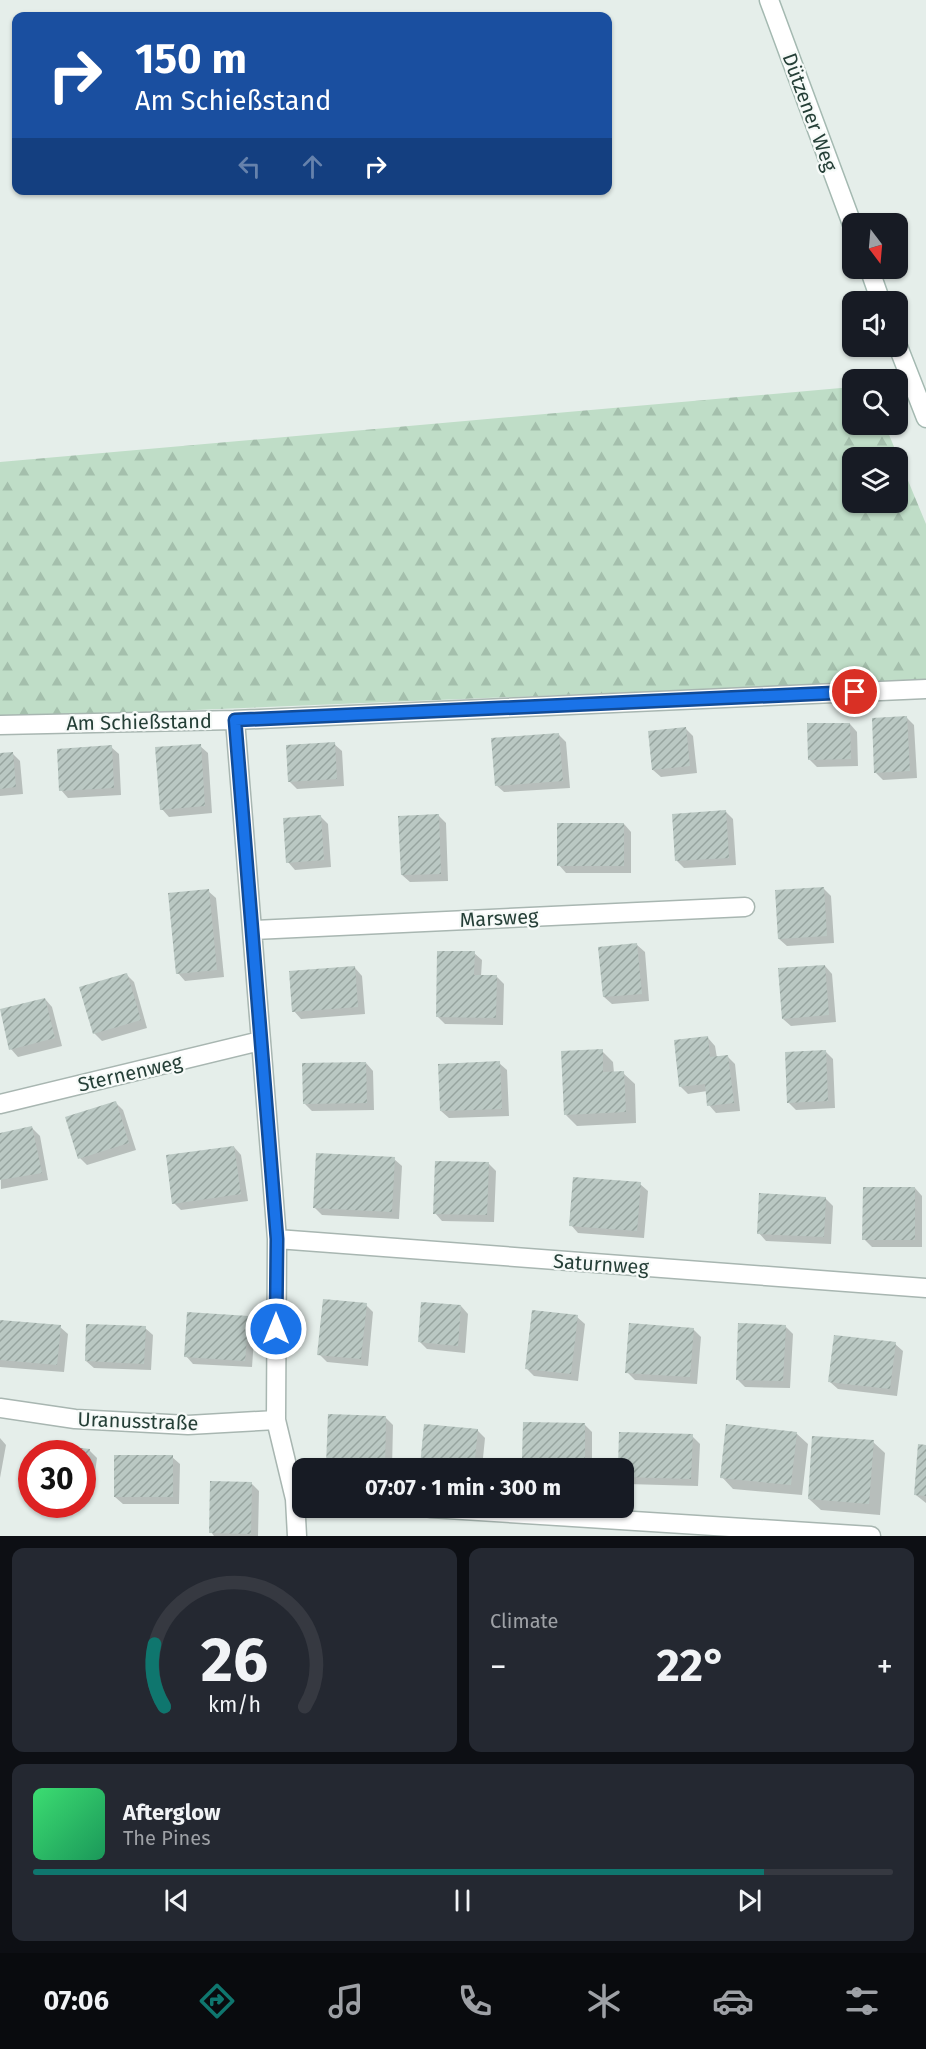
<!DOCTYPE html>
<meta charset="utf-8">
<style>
body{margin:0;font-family:"Fira Sans",sans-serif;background:#242831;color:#f1f3f6;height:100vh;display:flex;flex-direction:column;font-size:22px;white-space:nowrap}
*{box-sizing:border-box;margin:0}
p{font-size:20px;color:#9ea1a6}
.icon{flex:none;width:33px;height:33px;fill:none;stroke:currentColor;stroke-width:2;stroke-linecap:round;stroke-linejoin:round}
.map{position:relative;height:1536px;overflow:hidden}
.drawer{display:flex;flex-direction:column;gap:12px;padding:12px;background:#0d0f14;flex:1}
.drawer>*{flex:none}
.guide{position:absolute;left:12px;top:12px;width:600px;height:183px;border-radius:12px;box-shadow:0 2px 4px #0004;background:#1a4fa0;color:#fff;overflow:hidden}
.needle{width:39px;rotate:164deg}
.buttons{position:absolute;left:842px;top:213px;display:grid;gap:12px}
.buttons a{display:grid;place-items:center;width:66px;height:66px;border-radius:12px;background:#171b24;box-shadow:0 2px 4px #0004;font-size:30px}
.speed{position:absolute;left:18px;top:1440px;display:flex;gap:12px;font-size:30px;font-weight:700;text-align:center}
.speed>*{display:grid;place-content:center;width:78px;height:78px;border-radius:50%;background:#171b24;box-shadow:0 2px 4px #0004;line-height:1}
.speed .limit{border:9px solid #d22;background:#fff;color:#111}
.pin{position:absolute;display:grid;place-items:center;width:51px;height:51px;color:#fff;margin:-26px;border:3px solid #fff;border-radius:50%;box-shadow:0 2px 6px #0007}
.me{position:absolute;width:66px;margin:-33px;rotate:0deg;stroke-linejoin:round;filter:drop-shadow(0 0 4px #0008)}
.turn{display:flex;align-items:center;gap:21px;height:126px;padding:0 24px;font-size:27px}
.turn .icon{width:78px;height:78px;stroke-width:2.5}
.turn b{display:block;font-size:42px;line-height:51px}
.lanes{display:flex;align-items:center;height:57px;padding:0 24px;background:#0003;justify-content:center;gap:30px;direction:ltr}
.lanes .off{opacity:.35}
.big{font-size:45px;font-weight:700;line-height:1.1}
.drawer .widget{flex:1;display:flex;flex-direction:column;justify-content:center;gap:9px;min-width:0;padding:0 21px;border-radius:12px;background:#242831}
.drawer .dial{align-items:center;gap:0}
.dial svg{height:156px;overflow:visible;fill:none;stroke:#363941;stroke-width:7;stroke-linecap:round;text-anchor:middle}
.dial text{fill:#f1f3f6;stroke:none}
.song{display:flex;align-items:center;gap:18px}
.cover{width:72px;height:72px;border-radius:9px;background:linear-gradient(135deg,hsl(140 70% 55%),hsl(150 70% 35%))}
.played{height:6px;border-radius:3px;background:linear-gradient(90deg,#0f766e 85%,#363941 85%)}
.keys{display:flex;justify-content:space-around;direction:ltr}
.heat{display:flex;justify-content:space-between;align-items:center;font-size:33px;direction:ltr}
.drawer .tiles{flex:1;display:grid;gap:12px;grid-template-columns:1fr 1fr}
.widget:last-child{grid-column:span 2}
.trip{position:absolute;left:292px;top:1458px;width:342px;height:60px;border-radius:12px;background:#171b24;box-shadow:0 2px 4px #0004;font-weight:700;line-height:60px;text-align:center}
.menu{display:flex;height:96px;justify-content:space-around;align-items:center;background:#090b0e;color:#9ea1a6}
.menu .icon{width:42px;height:42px}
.menu .current{color:#0f766e}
.menu b{font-size:27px;color:#f1f3f6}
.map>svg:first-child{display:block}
.forest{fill:url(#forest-firs);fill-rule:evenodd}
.shadow{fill:#0003}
.building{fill:url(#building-hatch)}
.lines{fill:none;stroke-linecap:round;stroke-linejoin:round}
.street-casing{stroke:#a8b6b1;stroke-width:21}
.secondary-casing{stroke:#a4b9b1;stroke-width:21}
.street{stroke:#fff;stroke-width:18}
.secondary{stroke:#fff;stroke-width:18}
.route-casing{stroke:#114b97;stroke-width:15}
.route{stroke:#1a73e8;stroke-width:10}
.labels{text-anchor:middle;stroke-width:4.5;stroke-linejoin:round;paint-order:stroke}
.street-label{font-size:20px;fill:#253f37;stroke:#f6faf8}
</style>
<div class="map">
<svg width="926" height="1536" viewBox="0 0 926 1536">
<defs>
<pattern id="forest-firs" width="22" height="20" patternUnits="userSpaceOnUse" patternTransform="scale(1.5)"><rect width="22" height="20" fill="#bfddc7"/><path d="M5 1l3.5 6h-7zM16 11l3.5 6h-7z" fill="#a4bfac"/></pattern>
<pattern id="building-hatch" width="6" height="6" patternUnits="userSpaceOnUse" patternTransform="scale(1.5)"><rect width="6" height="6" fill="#bac8c3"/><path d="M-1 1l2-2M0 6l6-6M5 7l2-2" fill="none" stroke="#97a49f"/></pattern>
</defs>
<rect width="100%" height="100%" fill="#e5eeea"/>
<!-- forest -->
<path class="forest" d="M852 387V424L885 425 926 524V680L0 718V462ZM852 458H897V502H852Z"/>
<!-- shadow -->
<path class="shadow" d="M907 718 914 725 917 778 883 780 875 772Z
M850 724 857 732 858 766 817 767 809 759Z
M686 729 693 736 697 773 661 777 653 770Z
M559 735 566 742 570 788 504 792 496 785Z
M334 744 342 751 344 786 297 789 289 781Z
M200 746 208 753 212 813 169 817 162 809Z
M111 747 119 754 121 795 68 798 61 790Z
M12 753 20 761 23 794 0 796V755Z
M726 812 733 819 736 865 684 868 676 860Z
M320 816 328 824 331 867 295 870 288 862Z
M439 816 446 823 448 881 410 882 402 875Z
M624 824 631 832V873H566L559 865Z
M823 888 831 896 834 943 787 946 779 939Z
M208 891 216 898 224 977 185 981 178 973Z
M637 945 645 952 649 1001 612 1004 604 997Z
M474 953 482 960 481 976H496L504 984 503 1025 445 1024 437 1016Z
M825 966 832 974 836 1022 791 1026 783 1019Z
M355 968 362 976 365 1014 301 1019 294 1011Z
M127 975 134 982 147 1028 102 1041 94 1033Z
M45 999 52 1007 62 1046 18 1057 11 1049Z
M708 1038 715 1046 717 1058 728 1057 735 1064 740 1111 716 1113 709 1105 707 1091 688 1094 680 1086Z
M602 1051 613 1062 614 1073H623L635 1084 636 1123 577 1126 565 1114Z
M826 1052 833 1059 835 1108 796 1110 788 1102Z
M366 1063 373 1071 374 1110 312 1111 305 1104Z
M499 1063 507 1070 509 1116 449 1118 441 1111Z
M116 1103 123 1110 136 1150 87 1165 80 1158Z
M32 1128 40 1136 48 1180 1 1189 0 1134Z
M234 1147 241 1155 248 1201 181 1210 174 1203Z
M394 1159 402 1166 399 1219 322 1215 314 1207Z
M488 1163 496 1171 494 1222 442 1221 435 1213Z
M640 1184 648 1191 644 1238 578 1233 571 1225Z
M915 1188 922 1196V1247H872L864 1239Z
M825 1198 833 1206 831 1244 766 1241 759 1233Z
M366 1305 373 1312 368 1366 327 1362 319 1354Z
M461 1306 468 1314 465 1353 427 1349 420 1342Z
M248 1317 255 1325 252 1367 193 1364 186 1356Z
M577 1317 585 1324 578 1381 534 1376 527 1369Z
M0 1321 60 1327 68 1334 64 1372 0 1367Z
M785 1326 793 1334 790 1388 745 1387 737 1379Z
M145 1328 153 1335 151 1370 94 1368 86 1361Z
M693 1329 701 1337 697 1384 635 1380 627 1372Z
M895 1344 903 1351 897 1396 838 1389 830 1382Z
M386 1418 393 1425 392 1468H332L328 1464Z
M585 1425 592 1432V1467L532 1465 524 1458Z
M477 1430 485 1438 482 1468H424L421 1466Z
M796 1433 808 1444 802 1495 733 1489 722 1477Z
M621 1434 692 1436 700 1444 698 1486 627 1484 624 1481V1468H620Z
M0 1438 6 1445 0 1478Z
M873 1442 885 1453 880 1515 821 1510 809 1499Z
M926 1446V1503L916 1495Z
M89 1450 97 1458 92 1495 82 1494V1454Z
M172 1457 180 1464 179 1504H123L115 1497Z
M252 1484 259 1491 258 1536H214L211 1532Z"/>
<!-- building -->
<path class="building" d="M907 716 910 771 874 773 872 718Z
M807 723H850L851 759 808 760Z
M686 727 690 766 652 770 648 731Z
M559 733 563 781 495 786 491 738Z
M335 742 337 779 288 782 286 745Z
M201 744 205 806 160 810 155 747Z
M112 745 114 788 59 791 57 749Z
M13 752 16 787 0 789V753Z
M726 810 729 858 675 861 672 814Z
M439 814 441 874 401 875 398 816Z
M321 815 324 860 286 863 283 818Z
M557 823H624V866H557Z
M824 887 827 936 778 939 775 890Z
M209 889 217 970 176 974 168 893Z
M637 943 642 994 603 997 598 947Z
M437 951H475L474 975H497L496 1018 436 1017Z
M825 965 829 1015 782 1019 778 968Z
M355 966 358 1007 292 1012 289 971Z
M127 973 141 1020 93 1034 79 987Z
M45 998 55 1038 9 1050 0 1009Z
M708 1036 710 1057 728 1055 734 1103 707 1106 705 1084 679 1087 674 1040Z
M603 1049V1072L624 1071 626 1112 564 1115 561 1051Z
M826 1050 828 1101 787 1103 785 1052Z
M500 1061 502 1109 440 1111 438 1064Z
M366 1062 367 1103 303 1104 302 1063Z
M116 1101 129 1143 78 1159 65 1117Z
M32 1126 42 1173 0 1180V1133Z
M234 1146 241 1194 172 1204 166 1155Z
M316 1153 395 1157 392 1212 313 1208Z
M435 1161 489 1162 487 1215 433 1214Z
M573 1177 641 1182 637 1231 569 1226Z
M863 1187H915V1240H862Z
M759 1193 826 1197 824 1237 757 1234Z
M323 1299 367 1303 361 1359 317 1355Z
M421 1302 461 1305 458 1346 418 1342Z
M532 1310 578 1315 571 1374 525 1369Z
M187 1312 249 1316 245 1361 184 1357Z
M0 1320 61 1325 57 1365 0 1360Z
M629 1323 694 1328 690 1377 625 1373Z
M738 1323 786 1325 783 1381 736 1380Z
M86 1324 146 1326 144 1364 85 1361Z
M834 1335 896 1342 890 1389 828 1382Z
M328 1414 386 1416 385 1467 326 1465Z
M523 1422 585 1423V1460L522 1458Z
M424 1424 478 1429 474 1468 420 1466Z
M726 1424 797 1432 791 1485 720 1478Z
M619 1432 693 1434 691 1479 624 1477V1468H618Z
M812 1436 874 1440 869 1504 808 1499Z
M41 1443 90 1449 85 1489 82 1488V1454H40Z
M918 1444 926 1445V1496L914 1495Z
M114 1455H173V1497H114Z
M210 1481 252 1482 251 1534 209 1533Z"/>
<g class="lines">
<defs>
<path id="street" d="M235 720 277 1239 276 1420 295 1499 297 1536
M0 725 235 720 926 689
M253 930 745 907
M0 1104 260 1041
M277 1239 926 1288
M0 1408 75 1419 188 1425 276 1420
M431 1508 871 1536"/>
<path id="secondary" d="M769 0 852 224
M869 268 881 302
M897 344 926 418"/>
</defs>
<!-- street casing -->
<use href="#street" class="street-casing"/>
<!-- secondary casing -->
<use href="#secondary" class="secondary-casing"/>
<!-- street -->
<use href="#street" class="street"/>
<!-- secondary -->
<use href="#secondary" class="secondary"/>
</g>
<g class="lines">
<defs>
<path id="route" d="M276 1329 277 1239 235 720 855 692"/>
</defs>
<!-- route casing -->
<use href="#route" class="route-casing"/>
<!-- route -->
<use href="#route" class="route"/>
</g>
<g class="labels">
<!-- street labels -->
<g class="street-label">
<text transform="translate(810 112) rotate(70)" y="7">Dützener Weg</text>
<text transform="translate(139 722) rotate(-1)" y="7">Am Schießstand</text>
<text transform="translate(499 918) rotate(-3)" y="7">Marsweg</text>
<text transform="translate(130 1073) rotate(-13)" y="7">Sternenweg</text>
<text transform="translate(601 1264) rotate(4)" y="7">Saturnweg</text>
<text transform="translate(138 1421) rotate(2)" y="7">Uranusstraße</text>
</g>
</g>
</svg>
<div class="buttons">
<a><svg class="needle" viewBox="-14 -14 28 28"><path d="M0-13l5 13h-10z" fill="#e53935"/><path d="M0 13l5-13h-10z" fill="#9ea1a6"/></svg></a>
<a><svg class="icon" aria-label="sound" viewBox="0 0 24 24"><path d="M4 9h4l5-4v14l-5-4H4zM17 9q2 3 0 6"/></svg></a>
<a><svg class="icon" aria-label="search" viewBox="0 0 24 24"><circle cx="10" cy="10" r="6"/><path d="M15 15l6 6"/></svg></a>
<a><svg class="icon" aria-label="layers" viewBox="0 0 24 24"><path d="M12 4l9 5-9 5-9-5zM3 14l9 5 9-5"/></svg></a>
</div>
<div class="speed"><div class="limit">30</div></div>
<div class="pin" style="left:855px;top:692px;background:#d93025"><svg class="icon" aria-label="arrive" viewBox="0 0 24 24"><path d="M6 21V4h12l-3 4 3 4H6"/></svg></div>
<svg class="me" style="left:276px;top:1329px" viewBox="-20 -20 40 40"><circle r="17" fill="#1a73e8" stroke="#fff" stroke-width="3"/><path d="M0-11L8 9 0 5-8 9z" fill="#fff"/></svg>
<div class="trip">07:07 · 1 min · 300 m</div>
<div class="guide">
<div class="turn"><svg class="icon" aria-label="right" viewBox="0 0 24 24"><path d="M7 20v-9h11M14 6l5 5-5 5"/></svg><div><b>150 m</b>Am Schießstand</div></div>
<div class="lanes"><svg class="icon off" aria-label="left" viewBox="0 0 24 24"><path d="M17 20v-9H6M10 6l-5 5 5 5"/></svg><svg class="icon off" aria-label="ahead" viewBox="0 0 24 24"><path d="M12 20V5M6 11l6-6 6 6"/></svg><svg class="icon" aria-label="right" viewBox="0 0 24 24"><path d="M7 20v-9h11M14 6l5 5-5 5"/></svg></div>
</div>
</div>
<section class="drawer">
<div class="tiles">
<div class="widget dial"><svg viewBox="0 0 100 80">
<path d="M14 69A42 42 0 1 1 86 69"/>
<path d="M14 69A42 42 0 0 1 9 37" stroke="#0f766e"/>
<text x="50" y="56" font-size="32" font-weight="700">26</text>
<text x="50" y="72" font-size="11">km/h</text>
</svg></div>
<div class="widget"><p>Climate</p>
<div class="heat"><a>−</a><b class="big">22°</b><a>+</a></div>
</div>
<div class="widget">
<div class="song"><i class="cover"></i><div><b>Afterglow</b><p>The Pines</p></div></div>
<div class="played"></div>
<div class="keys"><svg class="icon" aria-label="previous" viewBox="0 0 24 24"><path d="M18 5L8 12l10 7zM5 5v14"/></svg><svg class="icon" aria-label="pause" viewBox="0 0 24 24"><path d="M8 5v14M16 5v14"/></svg><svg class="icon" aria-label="next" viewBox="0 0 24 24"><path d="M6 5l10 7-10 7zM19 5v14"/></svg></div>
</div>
</div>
</section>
<nav class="menu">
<b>07:06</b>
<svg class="icon current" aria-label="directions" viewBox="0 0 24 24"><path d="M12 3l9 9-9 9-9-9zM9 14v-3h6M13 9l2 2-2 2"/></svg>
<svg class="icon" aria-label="music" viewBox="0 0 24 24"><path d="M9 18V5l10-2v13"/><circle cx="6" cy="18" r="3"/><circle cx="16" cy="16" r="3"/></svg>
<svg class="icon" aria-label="phone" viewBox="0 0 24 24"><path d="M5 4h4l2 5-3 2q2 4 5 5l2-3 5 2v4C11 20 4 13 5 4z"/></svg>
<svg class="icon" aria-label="climate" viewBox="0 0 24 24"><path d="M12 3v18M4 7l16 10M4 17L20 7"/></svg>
<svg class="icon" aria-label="car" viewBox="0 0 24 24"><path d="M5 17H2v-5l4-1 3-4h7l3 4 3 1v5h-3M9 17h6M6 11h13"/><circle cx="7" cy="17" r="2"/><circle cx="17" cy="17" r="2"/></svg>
<svg class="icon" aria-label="filters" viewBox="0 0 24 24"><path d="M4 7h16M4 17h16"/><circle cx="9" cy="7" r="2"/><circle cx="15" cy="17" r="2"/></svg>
</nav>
